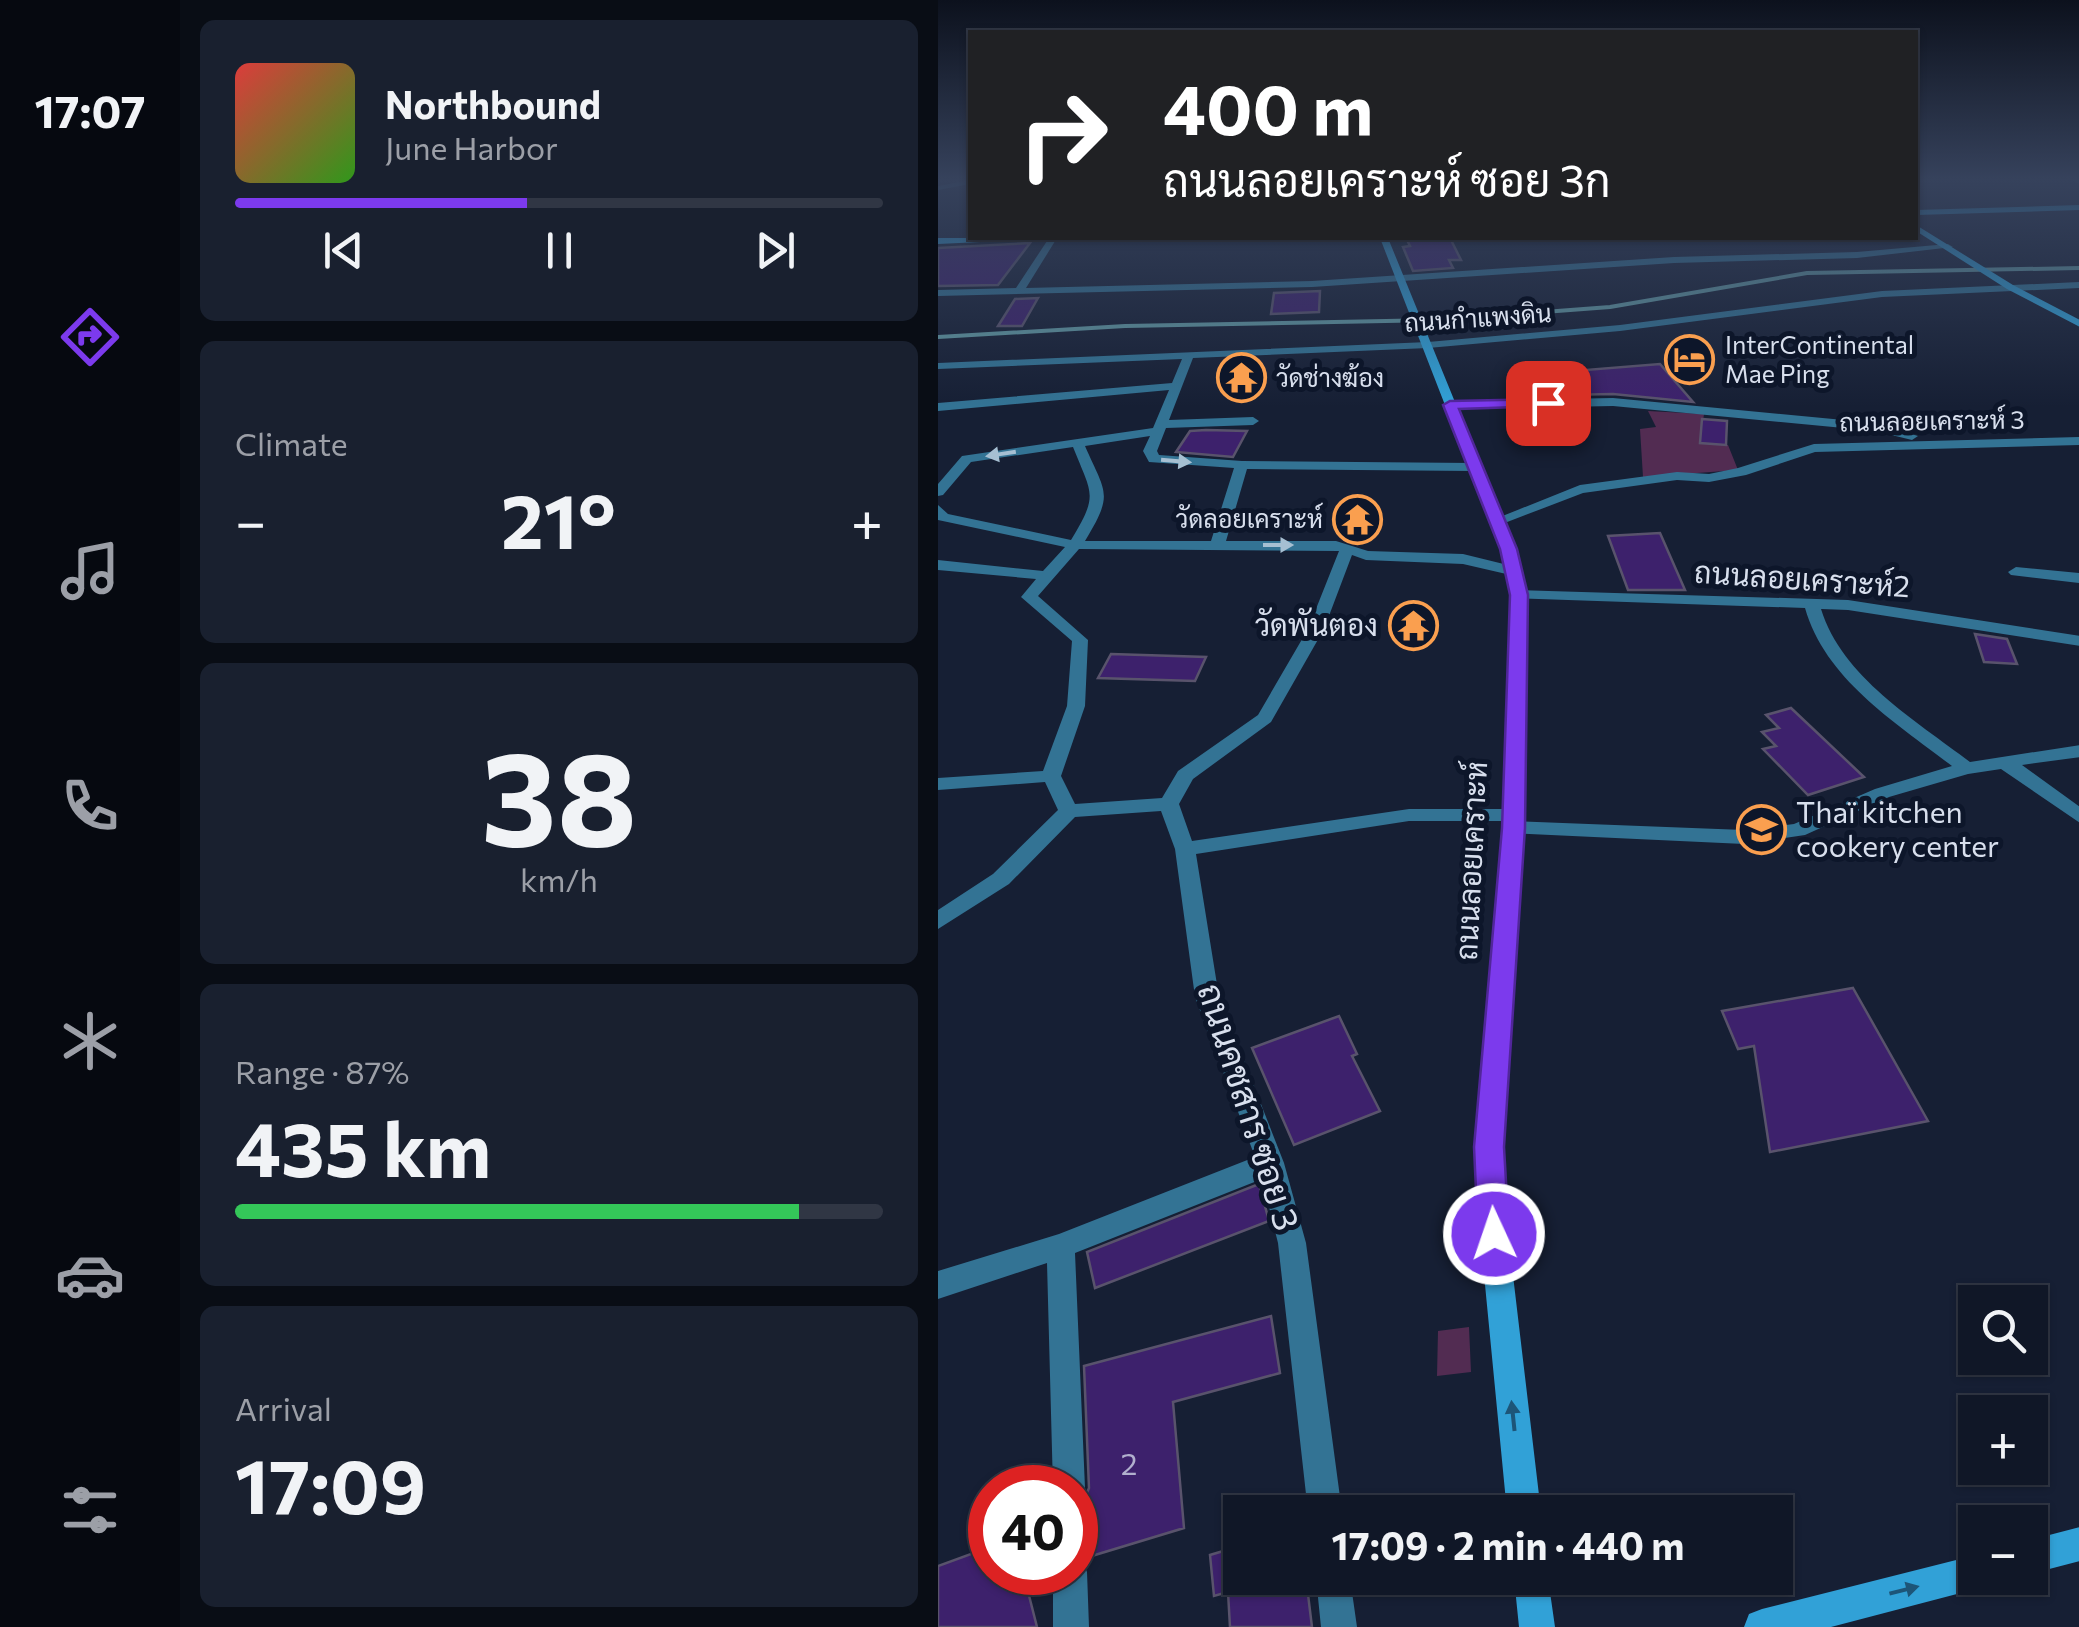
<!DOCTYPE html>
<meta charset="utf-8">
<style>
body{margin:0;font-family:Commissioner,Sarabun,sans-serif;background:#19202f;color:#f1f3f6;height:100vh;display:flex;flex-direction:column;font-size:38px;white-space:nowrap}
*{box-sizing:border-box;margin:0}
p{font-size:32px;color:#9c9fa7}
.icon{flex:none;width:55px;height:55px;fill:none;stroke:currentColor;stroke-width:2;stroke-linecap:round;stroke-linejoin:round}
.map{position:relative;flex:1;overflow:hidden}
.details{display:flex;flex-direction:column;gap:20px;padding:20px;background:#090d15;width:758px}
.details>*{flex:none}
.top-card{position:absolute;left:30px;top:30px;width:950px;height:210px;border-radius:0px;box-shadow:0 2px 8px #0004,0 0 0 2px #303644;background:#202124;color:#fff;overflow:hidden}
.buttons{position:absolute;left:1020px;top:1285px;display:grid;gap:20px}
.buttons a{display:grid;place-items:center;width:90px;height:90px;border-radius:0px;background:#101727;box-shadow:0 2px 8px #0004,0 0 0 2px #303644;font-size:50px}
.speed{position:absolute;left:30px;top:1465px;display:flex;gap:20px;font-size:50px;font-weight:700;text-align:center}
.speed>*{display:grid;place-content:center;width:130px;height:130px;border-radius:50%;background:#101727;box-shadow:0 2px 8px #0004,0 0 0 2px #303644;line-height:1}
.speed .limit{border:15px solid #d22;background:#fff;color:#111}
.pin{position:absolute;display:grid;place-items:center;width:85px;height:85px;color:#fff;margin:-42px;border-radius:20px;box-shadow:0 5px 15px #0006}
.me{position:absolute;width:110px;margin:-55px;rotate:357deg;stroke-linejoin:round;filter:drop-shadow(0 0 8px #0008)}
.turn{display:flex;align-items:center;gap:35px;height:210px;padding:0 30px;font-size:45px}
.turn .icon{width:130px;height:130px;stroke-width:2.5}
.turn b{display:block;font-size:70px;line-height:85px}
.big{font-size:75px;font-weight:700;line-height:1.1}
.details .widget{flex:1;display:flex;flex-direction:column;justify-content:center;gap:15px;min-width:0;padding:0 35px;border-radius:15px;background:#19202f}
.details .dial{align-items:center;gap:0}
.dial b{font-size:130px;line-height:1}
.song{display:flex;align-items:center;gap:30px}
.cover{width:120px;height:120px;border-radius:15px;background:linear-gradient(135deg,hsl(0 70% 55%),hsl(110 70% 35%))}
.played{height:10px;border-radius:5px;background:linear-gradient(90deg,#7c3aed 45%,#303644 45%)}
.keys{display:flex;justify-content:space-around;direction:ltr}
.heat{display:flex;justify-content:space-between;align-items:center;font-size:55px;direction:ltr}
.charge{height:15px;border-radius:8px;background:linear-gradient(90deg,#34c759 87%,#303644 0)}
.trip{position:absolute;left:285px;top:1495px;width:570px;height:100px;border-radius:0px;background:#101727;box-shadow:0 2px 8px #0004,0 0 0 2px #303644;font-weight:700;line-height:100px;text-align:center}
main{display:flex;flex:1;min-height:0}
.menu{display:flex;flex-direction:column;width:180px;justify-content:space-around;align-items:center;background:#060910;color:#9c9fa7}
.menu .icon{width:70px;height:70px}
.menu .on{color:#7c3aed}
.menu b{font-size:45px;color:#f1f3f6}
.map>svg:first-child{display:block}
.green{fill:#522c52}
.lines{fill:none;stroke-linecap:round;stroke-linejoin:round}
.stream{stroke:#6199a2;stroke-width:4}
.building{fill:#3d216c;stroke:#59536c;stroke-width:2.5}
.street{fill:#337394;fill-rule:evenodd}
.secondary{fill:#31a1d7;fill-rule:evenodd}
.oneway{fill:#a6bfd2}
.oneway2{fill:#1d5578}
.route{fill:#7c3aed;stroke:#51269a;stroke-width:2.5}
.labels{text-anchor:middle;stroke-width:10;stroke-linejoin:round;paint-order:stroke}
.far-street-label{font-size:25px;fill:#d8dfed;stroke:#0d162a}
.far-poi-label{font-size:25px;fill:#d8dfed;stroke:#0d162a;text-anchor:start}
.street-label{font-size:30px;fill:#d8dfed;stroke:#0d162a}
.poi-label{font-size:30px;fill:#d8dfed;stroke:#0d162a;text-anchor:end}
.near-number-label{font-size:30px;fill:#b1b0cd}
.near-street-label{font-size:35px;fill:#d8dfed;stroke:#0d162a}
</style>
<main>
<nav class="menu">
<b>17:07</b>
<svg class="icon on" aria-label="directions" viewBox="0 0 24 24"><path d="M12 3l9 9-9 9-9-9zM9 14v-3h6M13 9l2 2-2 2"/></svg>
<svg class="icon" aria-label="music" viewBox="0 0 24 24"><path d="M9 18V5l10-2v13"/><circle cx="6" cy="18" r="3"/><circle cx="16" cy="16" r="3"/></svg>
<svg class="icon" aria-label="phone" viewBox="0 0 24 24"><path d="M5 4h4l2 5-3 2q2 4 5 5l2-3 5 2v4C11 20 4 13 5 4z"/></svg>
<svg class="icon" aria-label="climate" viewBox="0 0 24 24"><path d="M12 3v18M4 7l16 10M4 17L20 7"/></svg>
<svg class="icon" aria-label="car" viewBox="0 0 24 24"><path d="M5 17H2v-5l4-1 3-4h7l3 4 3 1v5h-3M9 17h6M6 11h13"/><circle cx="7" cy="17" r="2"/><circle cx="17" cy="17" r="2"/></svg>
<svg class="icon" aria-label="filters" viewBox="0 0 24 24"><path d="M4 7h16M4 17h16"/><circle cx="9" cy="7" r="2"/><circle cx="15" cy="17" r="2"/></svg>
</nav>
<section class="details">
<div class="widget">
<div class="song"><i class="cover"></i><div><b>Northbound</b><p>June Harbor</p></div></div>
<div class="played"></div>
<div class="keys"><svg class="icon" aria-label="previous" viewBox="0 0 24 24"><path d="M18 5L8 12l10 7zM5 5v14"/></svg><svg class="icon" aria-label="pause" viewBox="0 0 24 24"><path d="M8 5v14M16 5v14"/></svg><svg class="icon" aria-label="next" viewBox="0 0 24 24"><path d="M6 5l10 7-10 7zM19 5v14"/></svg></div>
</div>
<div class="widget"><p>Climate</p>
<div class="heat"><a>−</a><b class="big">21°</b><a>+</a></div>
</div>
<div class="widget dial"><b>38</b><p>km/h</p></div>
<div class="widget"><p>Range · 87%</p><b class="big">435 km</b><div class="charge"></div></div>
<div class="widget"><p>Arrival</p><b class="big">17:09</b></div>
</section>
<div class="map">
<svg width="1142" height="1627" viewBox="0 0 1142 1627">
<rect width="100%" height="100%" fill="#161f34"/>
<!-- green -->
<path class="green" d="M710 411 766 414 762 443 790 445 800 470 705 477 702 429 718 427Z
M531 1327 533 1372 499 1376 500 1331Z"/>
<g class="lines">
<!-- stream -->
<path class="stream" d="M0 337 187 326 499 320 672 307 869 273 1142 268"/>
</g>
<!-- building -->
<path class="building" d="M468 238H512L523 260H511L515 268 475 271 465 247 472 246Z
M92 243 60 285 0 286V248Z
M382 291 381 312 333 314 336 293Z
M100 298 84 326H60L77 299Z
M722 364 755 402 675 394 570 396V381L650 377 647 370Z
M764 419 789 421 788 445 762 443Z
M252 431 268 430 309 431 295 457 238 452Z
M722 533 747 590H690L670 536Z
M1037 634 1069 639 1079 664 1046 662Z
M173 654 268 657 257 681 160 678Z
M853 708 926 777 870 795 825 749 838 746 824 732 841 728 828 715Z
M915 988 990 1121 832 1152 816 1046 800 1049 784 1011Z
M401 1016 419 1054 414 1056 442 1111 356 1145 314 1048Z
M321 1184 331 1221 157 1288 149 1252Z
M333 1316 342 1373 235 1402 246 1528 147 1558 144 1504 151 1488 146 1366Z
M302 1546V1578H368L374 1627H292L290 1592 276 1596 272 1555Z
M52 1547V1572H85L99 1627H0V1566Z"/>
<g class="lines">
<!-- street -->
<path class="street" d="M1131 179H1142V184Z
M32 180V184L0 190V186Z
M111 238H119L88 288 374 281 736 257 919 252 1010 244 1015 247 919 258 736 263 374 287 0 296V290L78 288Z
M1142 282V288L944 297 682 331 490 348 255 358 231 420 315 417 321 421 315 425 228 428 219 451 221 455 304 461 535 463 542 467 535 471 309 469 288 541H398L430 551 525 554 582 568 585 571 577 576 525 564 428 560 414 555 386 629 333 722 255 779 241 804 254 841 471 809H576L586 815 576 821 806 830 856 824 937 789 1014 766C958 723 887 679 867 608L575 598 573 595 581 590 910 600 1142 636V646L910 610 883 609C904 677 977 720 1032 762L1142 745V757L1084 765 1142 807V823L1063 769 1030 774 951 797 867 835 806 844 569 833 566 828 576 821H471L258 854 281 997 346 1163 368 1243 404 1512H370L340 1243 324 1179 137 1253 147 1488 143 1500 138 1502V1488H115L109 1263 0 1299V1271L121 1234 317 1157 257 997 237 849 223 811 137 817 71 884 0 929V910L55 874 120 810 107 782 0 790V778L105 771 129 706 134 641 83 597 98 579 0 570V560L105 571 127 547 0 520V505L10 514 133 540C161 494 154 495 135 447L33 462 5 495 0 496V484L24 456 215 428 231 390 0 411V403L234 383 244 359 0 369V363L490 342 682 325 944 291ZM212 436 205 451 211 462 296 468 273 541H147C176 493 168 494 147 446ZM141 549 401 551 370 629 320 715 240 771 224 798 137 804 123 776 147 706 150 640 100 596Z
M675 398 937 423 980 436 974 440 937 431 675 406 512 409 506 405 512 401Z
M1142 437V445L877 452 808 475 771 482 739 480 645 493 564 524 552 521 642 485 739 472 771 474 800 468 876 444Z
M1078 567 1142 573V583L1073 575 1070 572Z
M138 1557 144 1560 149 1572 151 1627H115V1572H138Z
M378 1578H412L419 1627H383Z"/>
<!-- secondary -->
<path class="secondary" d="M1142 205V210L978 215V210Z
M978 225 1075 285 1142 320V327L1069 289 978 231Z
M0 238H127L0 244Z
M442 238H450L577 549 589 595 586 828 564 1147 570 1233 603 1512H569L542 1233 538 1147 566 828 573 595 563 549Z
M1142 1527V1561L1092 1574V1540Z
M1038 1555V1578H1053L1050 1584 1038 1589 893 1627H806L811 1614 824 1609Z
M576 1578H610L617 1627H581Z"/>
</g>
<!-- one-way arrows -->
<defs><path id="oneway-solid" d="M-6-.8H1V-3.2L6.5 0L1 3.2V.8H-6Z" transform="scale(2.5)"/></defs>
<g class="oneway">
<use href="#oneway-solid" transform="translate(63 454) rotate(171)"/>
<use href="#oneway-solid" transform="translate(238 461) rotate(5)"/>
<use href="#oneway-solid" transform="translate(340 545)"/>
</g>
<g class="oneway2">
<use href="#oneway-solid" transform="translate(575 1416) rotate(-96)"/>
<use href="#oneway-solid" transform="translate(966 1590) rotate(-14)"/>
</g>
<!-- sky -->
<linearGradient id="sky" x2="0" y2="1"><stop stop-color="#0c111d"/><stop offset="0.44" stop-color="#36425c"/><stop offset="1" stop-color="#36425c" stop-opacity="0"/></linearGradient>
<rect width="1142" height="407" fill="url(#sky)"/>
<!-- route -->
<path class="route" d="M610 399 615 400V406L521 409 579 549 590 595 587 828 566 1147 571 1234 567 1244 556 1248 544 1244 540 1234 536 1147 564 828 572 595 562 549 505 405 512 401Z"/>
<!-- icons -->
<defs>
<symbol id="hotel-ring" viewBox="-11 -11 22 22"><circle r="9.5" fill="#0d162a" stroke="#fa9f4f" stroke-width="1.5"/><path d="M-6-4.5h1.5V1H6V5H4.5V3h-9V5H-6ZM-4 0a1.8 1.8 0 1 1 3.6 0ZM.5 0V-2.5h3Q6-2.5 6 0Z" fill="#fa9f4f"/></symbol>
<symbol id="temple-ring" viewBox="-11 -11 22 22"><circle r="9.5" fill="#0d162a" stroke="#fa9f4f" stroke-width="1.5"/><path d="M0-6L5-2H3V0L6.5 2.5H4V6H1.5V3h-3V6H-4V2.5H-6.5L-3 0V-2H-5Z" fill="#fa9f4f"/></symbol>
<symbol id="school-ring" viewBox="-11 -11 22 22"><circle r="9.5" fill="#0d162a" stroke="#fa9f4f" stroke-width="1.5"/><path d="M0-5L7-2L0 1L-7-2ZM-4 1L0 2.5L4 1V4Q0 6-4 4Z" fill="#fa9f4f"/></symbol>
</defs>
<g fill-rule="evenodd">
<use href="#hotel-ring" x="724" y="332" width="55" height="55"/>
<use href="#temple-ring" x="276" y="350" width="55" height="55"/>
<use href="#temple-ring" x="392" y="492" width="55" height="55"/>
<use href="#temple-ring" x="448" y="598" width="55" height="55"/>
<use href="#school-ring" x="796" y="802" width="55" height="55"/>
</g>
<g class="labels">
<!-- far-street labels -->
<g class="far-street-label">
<text transform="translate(540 318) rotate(-4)" y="9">ถนนกำแพงดิน</text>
<text transform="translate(994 421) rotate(-1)" y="9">ถนนลอยเคราะห์ 3</text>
</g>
<!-- far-poi labels -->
<g class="far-poi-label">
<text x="787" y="354">InterContinental<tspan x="787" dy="29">Mae Ping</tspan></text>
<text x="338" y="387">วัดช่างฆ้อง</text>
<text x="385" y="528" text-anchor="end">วัดลอยเคราะห์</text>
</g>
<!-- street labels -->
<g class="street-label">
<text transform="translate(864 580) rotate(4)" y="10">ถนนลอยเคราะห์2</text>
<text transform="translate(534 861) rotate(-87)" y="10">ถนนลอยเคราะห์</text>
</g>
<!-- poi labels -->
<g class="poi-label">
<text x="440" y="636">วัดพันตอง</text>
<text x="858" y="823" text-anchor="start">Thaï kitchen<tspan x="858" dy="34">cookery center</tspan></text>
</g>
<!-- near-number labels -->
<g class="near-number-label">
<text x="191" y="1475">2</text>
</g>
<!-- near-street labels -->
<g class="near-street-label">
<text transform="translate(310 1107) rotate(72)" y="12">ถนนคชสาร ซอย 3</text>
</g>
</g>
</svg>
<div class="buttons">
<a><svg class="icon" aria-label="search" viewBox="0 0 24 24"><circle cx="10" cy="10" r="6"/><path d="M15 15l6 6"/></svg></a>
<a>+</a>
<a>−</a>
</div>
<div class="speed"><div class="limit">40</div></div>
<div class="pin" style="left:610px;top:403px;background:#d93025"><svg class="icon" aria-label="arrive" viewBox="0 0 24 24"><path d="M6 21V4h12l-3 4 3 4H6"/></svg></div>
<svg class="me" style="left:556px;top:1234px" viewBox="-20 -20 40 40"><circle r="17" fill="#7c3aed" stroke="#fff" stroke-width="3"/><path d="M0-11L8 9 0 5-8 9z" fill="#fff"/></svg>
<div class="trip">17:09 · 2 min · 440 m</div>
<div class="top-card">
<div class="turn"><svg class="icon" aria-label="right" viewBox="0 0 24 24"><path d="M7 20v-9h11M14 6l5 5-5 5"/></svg><div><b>400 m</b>ถนนลอยเคราะห์ ซอย 3ก</div></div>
</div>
</div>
</main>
